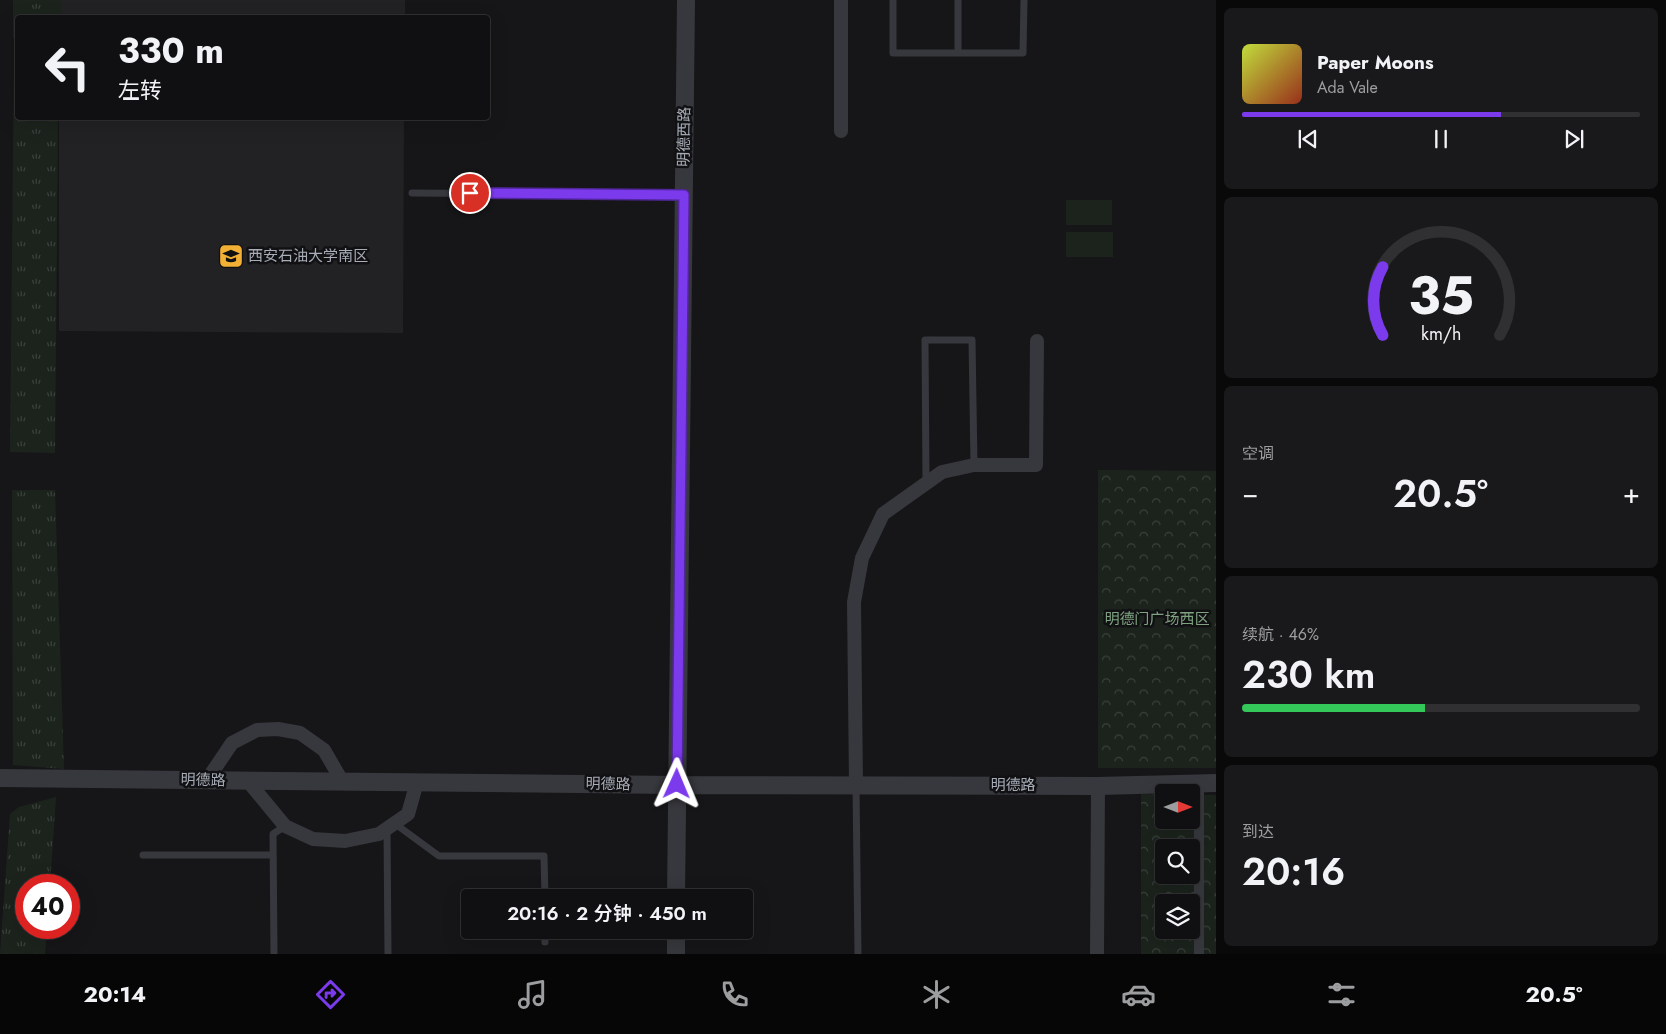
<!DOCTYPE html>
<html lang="zh">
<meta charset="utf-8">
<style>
body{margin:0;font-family:Jost,"Noto Sans SC",sans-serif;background:#19191b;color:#f1f3f6;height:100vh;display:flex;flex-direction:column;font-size:19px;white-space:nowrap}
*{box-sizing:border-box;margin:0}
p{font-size:16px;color:#9c9d9f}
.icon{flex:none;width:28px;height:28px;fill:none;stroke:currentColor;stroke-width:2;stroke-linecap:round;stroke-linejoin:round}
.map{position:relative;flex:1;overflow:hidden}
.side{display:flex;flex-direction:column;gap:8px;padding:8px;background:#09090a;width:450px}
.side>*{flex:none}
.hud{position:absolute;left:15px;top:15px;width:475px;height:105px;border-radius:5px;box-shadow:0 5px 20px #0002,0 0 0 1px #303032;background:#101012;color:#f1f3f6;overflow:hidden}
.needle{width:32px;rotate:90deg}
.tools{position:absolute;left:1155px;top:784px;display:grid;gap:10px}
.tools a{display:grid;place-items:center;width:45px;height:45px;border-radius:5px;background:#101012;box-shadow:0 5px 20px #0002,0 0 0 1px #303032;font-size:25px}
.speed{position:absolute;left:15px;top:874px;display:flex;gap:10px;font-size:25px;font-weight:700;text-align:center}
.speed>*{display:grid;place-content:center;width:65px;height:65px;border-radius:50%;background:#101012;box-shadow:0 5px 20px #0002,0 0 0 1px #303032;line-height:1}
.speed .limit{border:8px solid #d22;background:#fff;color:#111}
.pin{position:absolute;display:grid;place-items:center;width:42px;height:42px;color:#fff;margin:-21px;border:2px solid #fff;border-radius:50%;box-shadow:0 1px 5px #0007}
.me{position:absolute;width:55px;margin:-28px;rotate:1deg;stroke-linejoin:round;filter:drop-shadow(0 0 4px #0008)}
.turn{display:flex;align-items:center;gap:18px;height:105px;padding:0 20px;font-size:22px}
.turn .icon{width:65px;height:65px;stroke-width:2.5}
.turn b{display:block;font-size:35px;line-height:42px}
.big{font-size:38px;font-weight:600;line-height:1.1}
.side .widget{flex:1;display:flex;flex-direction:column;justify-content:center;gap:8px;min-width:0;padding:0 18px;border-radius:8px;background:#19191b}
.side .dial{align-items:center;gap:0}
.dial svg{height:130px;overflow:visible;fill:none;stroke:#303032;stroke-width:7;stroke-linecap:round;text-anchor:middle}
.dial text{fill:#f1f3f6;stroke:none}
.song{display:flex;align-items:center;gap:15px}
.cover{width:60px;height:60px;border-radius:8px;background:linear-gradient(135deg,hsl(70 70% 55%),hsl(10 70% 35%))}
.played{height:5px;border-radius:2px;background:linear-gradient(90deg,#7c3aed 65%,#303032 65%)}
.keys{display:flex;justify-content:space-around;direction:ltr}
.heat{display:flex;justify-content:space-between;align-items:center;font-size:28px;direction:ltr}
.charge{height:8px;border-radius:4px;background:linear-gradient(90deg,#34c759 46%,#303032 0)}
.trip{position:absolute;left:461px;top:889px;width:292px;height:50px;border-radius:5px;background:#101012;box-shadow:0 5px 20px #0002,0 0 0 1px #303032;font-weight:600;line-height:50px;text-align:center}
.dock{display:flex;height:80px;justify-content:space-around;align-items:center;background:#060607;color:#9c9d9f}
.dock .icon{width:35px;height:35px}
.dock .current{color:#7c3aed}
.dock b{font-size:22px;color:#f1f3f6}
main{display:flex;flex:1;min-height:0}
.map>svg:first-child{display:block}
.built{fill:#222225}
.grass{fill:url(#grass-tufts)}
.park{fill:url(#park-crowns);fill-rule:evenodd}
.pitch{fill:#1c231d}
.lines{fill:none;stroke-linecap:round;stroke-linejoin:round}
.service{stroke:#37383d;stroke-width:7}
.pedestrian{stroke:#37383d;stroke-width:10}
.minor{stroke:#37383d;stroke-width:14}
.tertiary{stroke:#37383d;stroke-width:18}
.route-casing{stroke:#51269a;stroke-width:12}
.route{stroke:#7c3aed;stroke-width:9}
.labels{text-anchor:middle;stroke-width:5;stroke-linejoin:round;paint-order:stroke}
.street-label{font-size:15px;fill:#a8adb8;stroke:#111113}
.poi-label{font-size:15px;fill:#a8adb8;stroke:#111113;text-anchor:start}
.park-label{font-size:15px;fill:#7fa381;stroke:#111113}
</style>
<main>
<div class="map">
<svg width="1216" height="954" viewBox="0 0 1216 954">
<defs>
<pattern id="grass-tufts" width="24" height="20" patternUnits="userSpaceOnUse" patternTransform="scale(1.25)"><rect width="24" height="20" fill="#1c231d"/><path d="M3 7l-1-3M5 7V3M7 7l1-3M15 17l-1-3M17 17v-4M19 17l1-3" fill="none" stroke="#3a403c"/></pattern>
<pattern id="park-crowns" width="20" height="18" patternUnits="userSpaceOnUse" patternTransform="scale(1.25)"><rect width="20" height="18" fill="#1c231d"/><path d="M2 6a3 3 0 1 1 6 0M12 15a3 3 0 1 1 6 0" fill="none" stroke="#3a403c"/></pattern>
</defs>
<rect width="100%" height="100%" fill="#161618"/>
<!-- built -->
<path class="built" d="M61 0H405V17L61 18Z
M59 118H404L403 333 59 331Z"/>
<!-- grass -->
<path class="grass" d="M13 0H61V17L18 18 17 38H13Z
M14 66H17L18 118H58L55 453 10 452Z
M12 490H55L64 769 13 765Z
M56 797 50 885H26V928H47L45 954H0L10 814 19 807Z"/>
<!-- park -->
<path class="park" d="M1098 470 1216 471V768H1098Z
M1141 794 1164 795V820H1191V795H1216V954H1141ZM1164 848H1191V875H1164ZM1164 902H1191V930H1164Z"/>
<!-- pitch -->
<path class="pitch" d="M1066 200H1112V225H1066Z
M1066 232H1113V257H1066Z"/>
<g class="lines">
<!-- service -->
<path class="service" d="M893 0V53H1023L1024 0
M958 0V53
M412 193 684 195
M926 483 925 340H972L974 465
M856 785 858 954
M394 823 439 856H544L545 898
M387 828 388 954
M143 855H273
M545 930V942
M274 954 273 834 285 826"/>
<!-- pedestrian -->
<path class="pedestrian" d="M1199 954V783"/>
<!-- minor -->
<path class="minor" d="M841 131V0
M207 780 232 743 257 730 278 729 300 733 324 750 342 781
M247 780 285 826 313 839 345 841 379 834 408 814 417 782
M856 785 854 602 862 558 883 514 942 472 974 465H1036L1037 341
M1097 954 1098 786"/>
<!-- tertiary -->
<path class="tertiary" d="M0 778 677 785 1098 786 1216 783
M676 898 686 0
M676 954V930"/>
</g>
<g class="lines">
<defs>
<path id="route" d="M470 193 684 195 677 784"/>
</defs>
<!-- route casing -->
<use href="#route" class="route-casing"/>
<!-- route -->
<use href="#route" class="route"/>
</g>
<!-- icons -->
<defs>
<symbol id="university-square" viewBox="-11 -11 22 22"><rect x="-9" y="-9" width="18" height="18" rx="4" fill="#f2b134" stroke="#111113"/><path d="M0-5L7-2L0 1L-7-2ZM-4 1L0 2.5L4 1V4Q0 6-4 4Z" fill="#111"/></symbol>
</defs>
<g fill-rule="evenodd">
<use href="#university-square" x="217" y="242" width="28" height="28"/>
</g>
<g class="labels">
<!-- street labels -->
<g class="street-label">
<text transform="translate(684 137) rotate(-89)" y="5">明德西路</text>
<text transform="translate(203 780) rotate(1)" y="5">明德路</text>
<text transform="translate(608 784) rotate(1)" y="5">明德路</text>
<text x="1013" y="790">明德路</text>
</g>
<!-- poi labels -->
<g class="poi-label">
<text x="248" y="261">西安石油大学南区</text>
</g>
<!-- park labels -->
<g class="park-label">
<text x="1157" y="624">明德门广场西区</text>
</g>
</g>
</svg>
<div class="tools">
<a><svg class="needle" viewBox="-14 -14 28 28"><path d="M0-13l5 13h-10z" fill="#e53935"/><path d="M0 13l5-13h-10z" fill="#9c9d9f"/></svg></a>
<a><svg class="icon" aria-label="search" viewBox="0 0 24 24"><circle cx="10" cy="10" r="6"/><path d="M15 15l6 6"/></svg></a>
<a><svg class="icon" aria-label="layers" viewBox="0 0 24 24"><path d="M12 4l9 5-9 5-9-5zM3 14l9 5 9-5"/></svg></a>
</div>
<div class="speed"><div class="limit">40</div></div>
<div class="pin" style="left:470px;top:193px;background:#d93025"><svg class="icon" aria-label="arrive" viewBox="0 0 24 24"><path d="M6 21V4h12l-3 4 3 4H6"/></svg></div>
<svg class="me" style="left:677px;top:784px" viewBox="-20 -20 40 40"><path d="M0-17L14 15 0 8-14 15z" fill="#7c3aed" stroke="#fff" stroke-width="4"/></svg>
<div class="trip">20:16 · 2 分钟 · 450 m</div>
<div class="hud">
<div class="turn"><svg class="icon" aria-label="left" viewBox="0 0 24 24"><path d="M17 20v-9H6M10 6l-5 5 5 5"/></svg><div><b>330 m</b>左转</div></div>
</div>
</div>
<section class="side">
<div class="widget">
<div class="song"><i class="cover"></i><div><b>Paper Moons</b><p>Ada Vale</p></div></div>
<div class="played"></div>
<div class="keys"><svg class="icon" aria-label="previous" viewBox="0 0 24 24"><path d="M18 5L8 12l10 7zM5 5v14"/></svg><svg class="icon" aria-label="pause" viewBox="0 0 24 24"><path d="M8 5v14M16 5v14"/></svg><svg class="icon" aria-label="next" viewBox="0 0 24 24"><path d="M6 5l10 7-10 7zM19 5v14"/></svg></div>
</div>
<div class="widget dial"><svg viewBox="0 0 100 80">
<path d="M14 69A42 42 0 1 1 86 69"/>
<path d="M14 69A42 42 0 0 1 14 27" stroke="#7c3aed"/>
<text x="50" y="56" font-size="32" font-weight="700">35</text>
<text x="50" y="72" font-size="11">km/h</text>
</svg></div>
<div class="widget"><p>空调</p>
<div class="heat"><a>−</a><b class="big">20.5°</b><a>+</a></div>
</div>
<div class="widget"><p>续航 · 46%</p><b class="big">230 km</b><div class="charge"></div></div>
<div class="widget"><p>到达</p><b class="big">20:16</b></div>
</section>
</main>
<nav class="dock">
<b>20:14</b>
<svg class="icon current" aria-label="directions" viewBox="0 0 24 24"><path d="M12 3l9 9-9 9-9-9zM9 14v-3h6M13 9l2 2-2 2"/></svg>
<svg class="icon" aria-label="music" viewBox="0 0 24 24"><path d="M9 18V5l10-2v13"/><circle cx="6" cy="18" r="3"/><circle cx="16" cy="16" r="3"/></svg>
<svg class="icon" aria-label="phone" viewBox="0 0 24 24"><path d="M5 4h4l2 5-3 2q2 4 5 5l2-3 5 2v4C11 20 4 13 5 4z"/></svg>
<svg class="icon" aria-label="climate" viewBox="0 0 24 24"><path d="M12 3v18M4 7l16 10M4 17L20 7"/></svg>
<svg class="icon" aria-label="car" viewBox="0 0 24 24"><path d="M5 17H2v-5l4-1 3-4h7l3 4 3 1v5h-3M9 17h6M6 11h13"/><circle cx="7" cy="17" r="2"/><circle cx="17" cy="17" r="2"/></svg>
<svg class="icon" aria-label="filters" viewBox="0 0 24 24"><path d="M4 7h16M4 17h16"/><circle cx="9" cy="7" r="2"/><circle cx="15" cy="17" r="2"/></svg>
<b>20.5°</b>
</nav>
